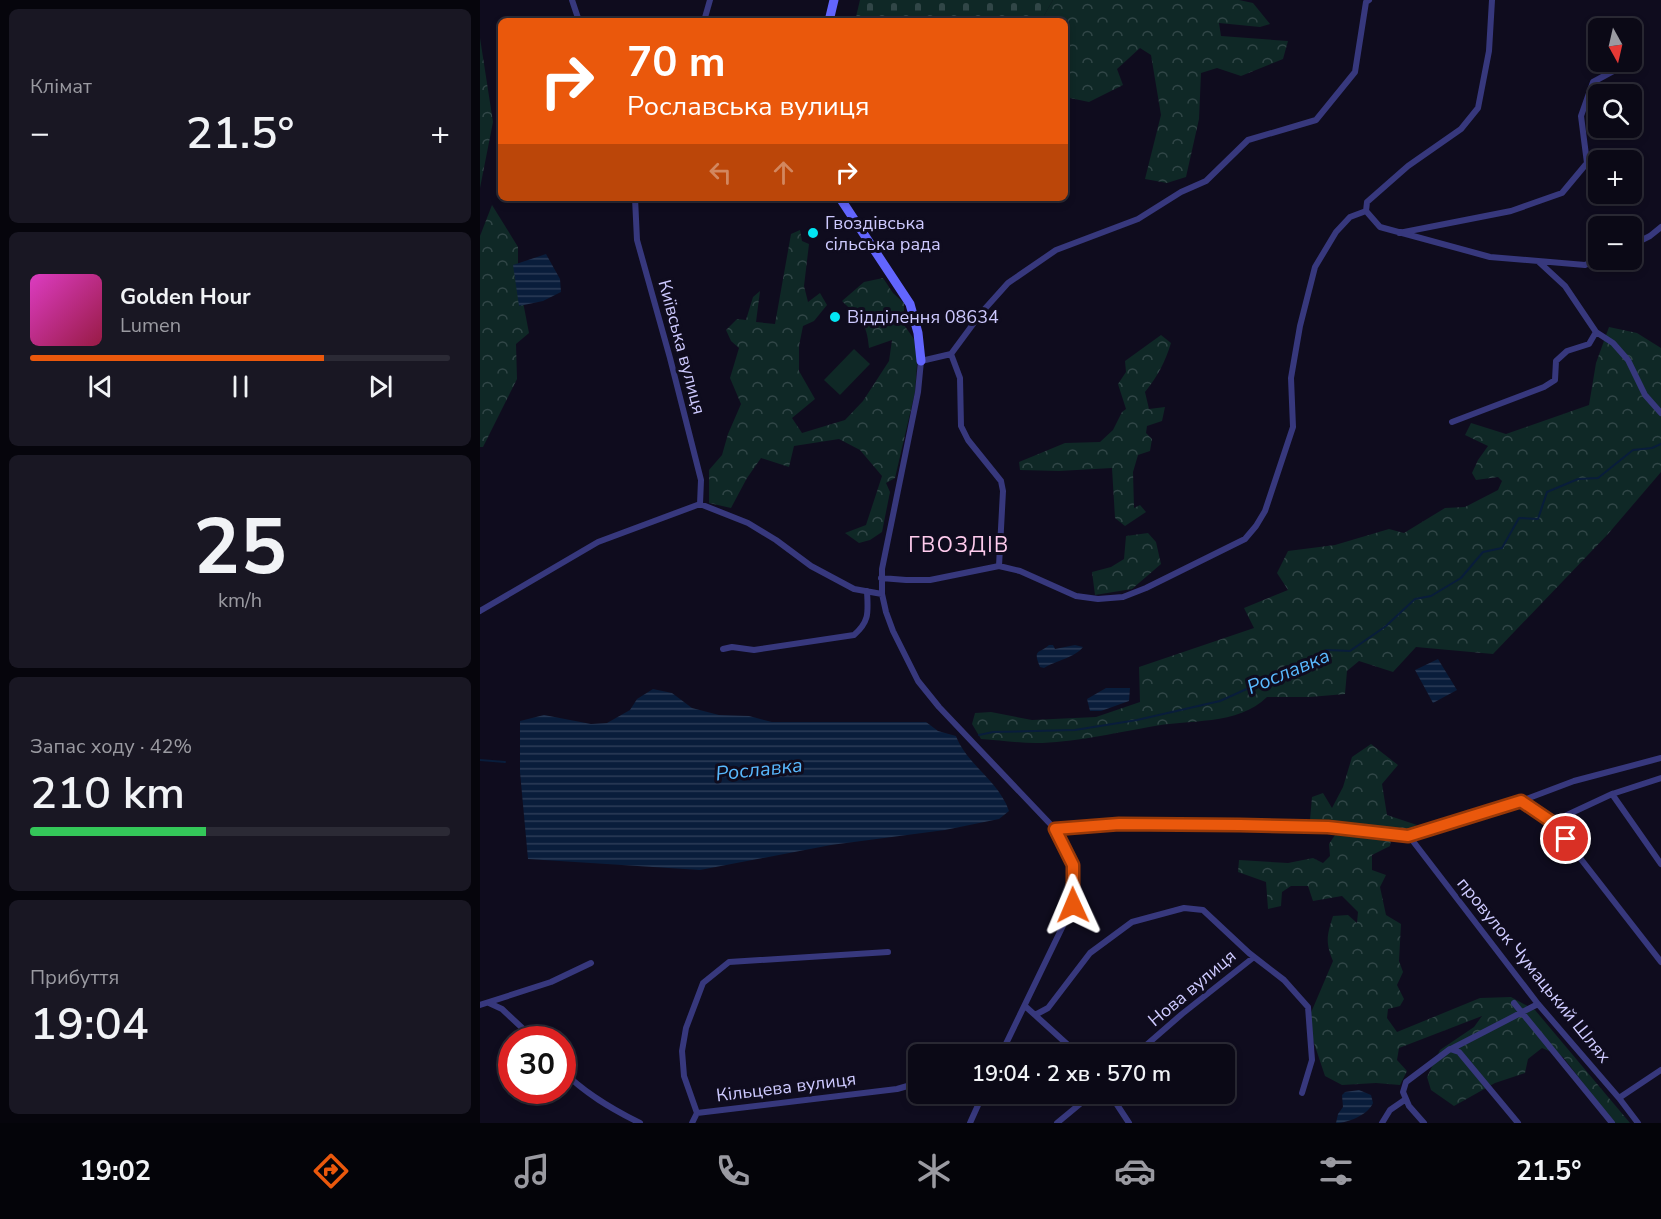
<!DOCTYPE html>
<html lang="uk">
<meta charset="utf-8">
<style>
body{margin:0;font-family:"Nunito Sans",sans-serif;background:#191723;color:#f1f3f6;height:100vh;display:flex;flex-direction:column;font-size:22px;white-space:nowrap}
*{box-sizing:border-box;margin:0}
p{font-size:20px;color:#9a9aa1}
.icon{flex:none;width:33px;height:33px;fill:none;stroke:currentColor;stroke-width:2;stroke-linecap:round;stroke-linejoin:round}
.map{position:relative;flex:1;overflow:hidden}
.panel{display:flex;flex-direction:column;gap:9px;padding:9px;background:#06050c;width:480px}
.panel>*{flex:none}
.top-card{position:absolute;left:18px;top:18px;width:570px;height:183px;border-radius:9px;box-shadow:0 3px 9px #0003,0 0 0 2px #2b2a35;background:#ea580c;color:#fff;overflow:hidden}
.needle{width:39px;rotate:172deg}
.tools{position:absolute;left:1108px;top:18px;display:grid;gap:12px}
.tools a{display:grid;place-items:center;width:54px;height:54px;border-radius:9px;background:#0b0916;box-shadow:0 3px 9px #0003,0 0 0 2px #2b2a35;font-size:30px}
.speed{position:absolute;left:18px;top:1026px;display:flex;gap:12px;font-size:30px;font-weight:700;text-align:center}
.speed>*{display:grid;place-content:center;width:78px;height:78px;border-radius:50%;background:#0b0916;box-shadow:0 3px 9px #0003,0 0 0 2px #2b2a35;line-height:1}
.speed .limit{border:9px solid #d22;background:#fff;color:#111}
.pin{position:absolute;display:grid;place-items:center;width:51px;height:51px;color:#fff;margin:-26px;border:3px solid #fff;border-radius:50%;box-shadow:0 2px 6px #0007}
.me{position:absolute;width:66px;margin:-33px;rotate:359deg;stroke-linejoin:round;filter:drop-shadow(0 0 4px #0008)}
.turn{display:flex;align-items:center;gap:21px;height:126px;padding:0 30px;font-size:27px}
.turn .icon{width:78px;height:78px;stroke-width:2.5}
.turn b{display:block;font-size:42px;line-height:51px}
.lanes{display:flex;align-items:center;height:57px;padding:0 30px;background:#0003;justify-content:center;gap:30px;direction:ltr}
.lanes .off{opacity:.35}
.big{font-size:45px;font-weight:600;line-height:1.1}
.panel .tile{flex:1;display:flex;flex-direction:column;justify-content:center;gap:9px;min-width:0;padding:0 21px;border-radius:9px;background:#191723}
.panel .dial{align-items:center;gap:0}
.dial b{font-size:78px;line-height:1}
.song{display:flex;align-items:center;gap:18px}
.cover{width:72px;height:72px;border-radius:9px;background:linear-gradient(135deg,hsl(310 70% 55%),hsl(340 70% 35%))}
.played{height:6px;border-radius:3px;background:linear-gradient(90deg,#ea580c 70%,#2b2a35 70%)}
.keys{display:flex;justify-content:space-around;direction:ltr}
.heat{display:flex;justify-content:space-between;align-items:center;font-size:33px;direction:ltr}
.charge{height:9px;border-radius:4px;background:linear-gradient(90deg,#34c759 42%,#2b2a35 0)}
.trip{position:absolute;left:428px;top:1044px;width:327px;height:60px;border-radius:9px;background:#0b0916;box-shadow:0 3px 9px #0003,0 0 0 2px #2b2a35;font-weight:600;line-height:60px;text-align:center}
.tab-bar{display:flex;height:96px;justify-content:space-around;align-items:center;background:#040409;color:#9a9aa1}
.tab-bar .icon{width:42px;height:42px}
.tab-bar .on{color:#ea580c}
.tab-bar b{font-size:27px;color:#f1f3f6}
main{display:flex;flex:1;min-height:0}
.map>svg:first-child{display:block}
.forest{fill:url(#forest-crowns)}
.cemetery{fill:url(#cemetery-stones)}
.park{fill:#0f2826}
.water{fill:url(#water-rules)}
.lines{fill:none;stroke-linecap:round;stroke-linejoin:round}
.stream{stroke:#091d3b;stroke-width:2}
.street{stroke:#37387d;stroke-width:6}
.secondary{stroke:#6265fe;stroke-width:9}
.route-casing{stroke:#983908;stroke-width:15}
.route{stroke:#ea580c;stroke-width:10}
.poi-dot{fill:#02e6f3;stroke:#0f0c1e;stroke-width:2}
.labels{text-anchor:middle;stroke-width:6;stroke-linejoin:round;paint-order:stroke}
.poi-label{font-size:18px;fill:#cecaff;stroke:#0f0c1e;text-anchor:start}
.street-label{font-size:18px;fill:#cecaff;stroke:#0f0c1e}
.water-label{font-size:20px;font-style:italic;fill:#59b9fe;stroke:#0f0c1e}
.quarter-label{font-size:21px;letter-spacing:1.5px;fill:#fce;stroke:#0f0c1e}
</style>
<main>
<section class="panel">
<div class="tile"><p>Клімат</p>
<div class="heat"><a>−</a><b class="big">21.5°</b><a>+</a></div>
</div>
<div class="tile">
<div class="song"><i class="cover"></i><div><b>Golden Hour</b><p>Lumen</p></div></div>
<div class="played"></div>
<div class="keys"><svg class="icon" aria-label="previous" viewBox="0 0 24 24"><path d="M18 5L8 12l10 7zM5 5v14"/></svg><svg class="icon" aria-label="pause" viewBox="0 0 24 24"><path d="M8 5v14M16 5v14"/></svg><svg class="icon" aria-label="next" viewBox="0 0 24 24"><path d="M6 5l10 7-10 7zM19 5v14"/></svg></div>
</div>
<div class="tile dial"><b>25</b><p>km/h</p></div>
<div class="tile"><p>Запас ходу · 42%</p><b class="big">210 km</b><div class="charge"></div></div>
<div class="tile"><p>Прибуття</p><b class="big">19:04</b></div>
</section>
<div class="map">
<svg width="1181" height="1123" viewBox="0 0 1181 1123">
<defs>
<pattern id="forest-crowns" width="20" height="18" patternUnits="userSpaceOnUse" patternTransform="scale(1.5)"><rect width="20" height="18" fill="#0f2826"/><path d="M2 6a3 3 0 1 1 6 0M12 15a3 3 0 1 1 6 0" fill="none" stroke="#314647"/></pattern>
<pattern id="cemetery-stones" width="16" height="16" patternUnits="userSpaceOnUse" patternTransform="scale(1.5)"><rect width="16" height="16" fill="#0f2826"/><path d="M2 7V4a2 2 0 0 1 4 0v3zM10 15v-3a2 2 0 0 1 4 0v3z" fill="#314647"/></pattern>
<pattern id="water-rules" width="6" height="5" patternUnits="userSpaceOnUse" patternTransform="scale(1.5)"><rect width="6" height="5" fill="#091d3b"/><path d="M0 2.5h6" fill="none" stroke="#2c3c58"/></pattern>
</defs>
<rect width="100%" height="100%" fill="#0f0c1e"/>
<!-- forest -->
<path class="forest" d="M573 0H759L773 3 790 24 780 27 739 23 741 36 808 41 803 59 761 76 737 68 721 73 719 119 706 177 687 183 665 179 681 115 671 55 660 48 637 69 643 85 609 102 585 97V21H561Z
M0 38 13 122 0 188Z
M12 205 38 247V276L49 333 36 344 37 379 3 447H0V236Z
M320 230 322 241 329 244 324 286 328 302 340 293 347 305 334 321 323 326 319 346V371L335 399 312 418 322 433 365 420 383 401 409 361 412 340 389 348C387 322 380 319 362 301L384 282 403 278 413 293 424 303V325L434 339 437 364 435 392 415 478 406 483 410 492 402 532 390 540 379 543 365 533 386 525 402 476 380 450 359 439 314 446 309 467 281 458 267 478 251 508 229 503V470L242 455 248 434 261 404 250 378 259 348 251 341 246 330 257 319 266 320 273 297 280 291 276 322 295 324 311 234Z
M1129 327 1157 333 1181 348V472L1128 534 1013 654 936 647 913 672 879 661 867 671 865 694 830 697H787C758 726 708 719 669 727 635 733 591 743 556 743 538 743 519 740 501 739L492 724 495 713 511 712 552 720 616 717 660 702 659 667 774 628 764 608 808 590 797 573 808 551 855 545 909 529 924 533 965 508 985 507 1018 490 1022 481 1018 477 996 480 992 473 998 460 1008 446 985 435 991 423 1026 434 1109 405 1116 363Z
M681 335 691 343C685 362 678 376 665 392L669 409 685 407 682 421 667 426 666 433 672 439 670 451 658 455 653 472 654 508 660 505 666 512 645 526 635 518 632 468 579 471 540 470 539 462 585 443 620 442 633 430 642 412 646 409 638 384 646 372 645 361Z
M668 533 676 542 681 564 652 589 615 595 612 572 631 567 644 559 646 536Z
M891 744 918 765 902 784 907 815 937 825 924 830 830 820 832 797 843 793 852 808 863 787 872 757Z
M857 832 911 840 910 846 892 855V870L906 875 900 887 906 915 921 924 919 961 923 972 917 985 924 999 920 1006 908 1009 907 1018 917 1032 1000 998 1031 997 1055 1010 1150 1123H1134L1083 1057 1062 1048 1048 1059 1045 1073 1015 1083 974 1106 951 1090 947 1077 960 1050 994 1027 1002 1016 919 1048 917 1060 927 1071 920 1085 896 1083 862 1085 845 1076 827 1022 853 961C845 942 847 935 853 916L868 915 877 923 878 912 862 896 833 901 828 886H811L802 892 801 906 788 909 786 882 758 872 759 860 808 863 833 858 843 863 850 856 849 844Z"/>
<!-- cemetery -->
<path class="cemetery" d="M380 0H573L561 21H375Z"/>
<!-- park -->
<path class="park" d="M374 349 390 364 360 395 344 380Z"/>
<!-- water -->
<path class="water" d="M66 254 80 279 81 292 63 301 39 306 33 265Z
M569 645H573L575 649 595 645 603 647C596 657 575 661 564 668L560 667C552 648 560 654 569 645Z
M958 659 977 690 953 703 935 670Z
M626 688H650L649 701 621 711H610L607 699Z
M173 689 192 693 212 708 239 715 269 716 292 722H446L458 731 476 736C487 765 519 781 529 811L519 819 465 830 351 845 220 870 48 859 40 772V721L64 715 111 724 127 723 150 710 157 699Z
M879 1090 891 1095 893 1103C888 1115 868 1123 856 1123L858 1114 863 1107 862 1095 865 1092Z"/>
<g class="lines">
<!-- stream -->
<path class="stream" d="M499 735 513 732 595 730 657 720 740 701 807 671 847 650 870 651 906 626 935 599 951 596 981 578 1003 552 1022 548 1039 518 1058 519 1067 492 1098 479 1118 478 1153 450 1172 448 1181 444
M0 760 25 762"/>
<!-- street -->
<path class="street" d="M92 0 99 21
M224 21 230 0
M155 198 157 240 190 358 221 480 220 504
M886 211 900 227 1010 257 1105 265 1119 259
M919 233 1031 211 1082 193 1107 163 1101 116 1113 82 1150 62
M1152 245 1170 236 1181 227
M1116 332 1133 343 1148 360 1165 395 1181 413
M471 354 480 378 481 426 488 440 521 481 523 491 519 566
M972 422 1064 387 1075 380 1076 361 1087 351 1109 344 1116 332 1085 286 1059 262
M401 578 426 580H450L519 566 540 571 596 596 618 599 643 597 666 588 765 539 776 526 785 511 813 427 811 378 820 326 835 267 856 232 870 217 886 211 887 202 928 166 981 129 998 108 1009 51 1012 0
M0 611 118 542 220 504 268 523 296 540 331 566 374 589 402 594
M243 649 252 647 274 650 374 635C390 621 388 612 387 591
M1132 794 1181 864
M1041 801 1072 822 1181 962
M1072 822 1132 794 1181 778
M575 829 639 824 760 825 848 827 929 836 1041 801 1094 781 1181 758
M929 836 1058 1004 1139 1098 1158 1123
M9 1003 22 1009 55 1040
M1034 1003 1132 1123
M0 1005 71 982 111 963
M545 1006 598 1054
M555 1015 568 1008 610 953 652 922 704 908 723 910 769 953 804 980 828 1007 832 1060 822 1093
M971 1049 1058 1004
M521 1054 593 905V865L575 829 459 707 438 681 413 631 406 612 402 594V569L438 392 441 361 471 354 502 312 528 283 576 250 658 219 701 192 726 181 768 140 836 120 875 72 886 2 889 0
M656 1054 702 1014 774 957
M82 1070C104 1093 132 1109 160 1123
M630 1094 649 1123
M1139 1098 1181 1070
M217 1113 204 1076 202 1051 206 1028 223 983 249 962 408 952
M217 1113 417 1089 438 1083
M212 1123 217 1113
M490 1123 503 1094
M577 1123 612 1094
M902 1123 910 1110 926 1099
M944 1123 929 1106 923 1092 926 1082 970 1049 979 1052 1038 1123"/>
<!-- secondary -->
<path class="secondary" d="M349 21 354 0
M360 198 430 304 438 333 441 361"/>
</g>
<g class="lines">
<defs>
<path id="route" d="M593 905V865L575 829 639 824 760 825 848 827 928 836 1041 801 1072 822 1086 839"/>
</defs>
<!-- route casing -->
<use href="#route" class="route-casing"/>
<!-- route -->
<use href="#route" class="route"/>
</g>
<!-- markers -->
<g class="poi-dot">
<circle cx="333" cy="233" r="6"/>
<circle cx="355" cy="317" r="6"/>
</g>
<g class="labels">
<!-- poi labels -->
<g class="poi-label">
<text x="345" y="229">Гвоздівська<tspan x="345" dy="21">сільська рада</tspan></text>
<text x="367" y="323">Відділення 08634</text>
</g>
<!-- street labels -->
<g class="street-label">
<text transform="translate(202 347) rotate(75)" y="6">Київська вулиця</text>
<text transform="translate(1054 970) rotate(51)" y="6">провулок Чумацький Шлях</text>
<text transform="translate(712 988) rotate(-40)" y="6">Нова вулиця</text>
<text transform="translate(306 1087) rotate(-7)" y="6">Кільцева вулиця</text>
</g>
<!-- water labels -->
<g class="water-label">
<text transform="translate(808 671) rotate(-23)" y="7">Рославка</text>
<text transform="translate(279 769) rotate(-6)" y="7">Рославка</text>
</g>
<!-- quarter labels -->
<g class="quarter-label">
<text x="479" y="552">ГВОЗДІВ</text>
</g>
</g>
</svg>
<div class="tools">
<a><svg class="needle" viewBox="-14 -14 28 28"><path d="M0-13l5 13h-10z" fill="#e53935"/><path d="M0 13l5-13h-10z" fill="#9a9aa1"/></svg></a>
<a><svg class="icon" aria-label="search" viewBox="0 0 24 24"><circle cx="10" cy="10" r="6"/><path d="M15 15l6 6"/></svg></a>
<a>+</a>
<a>−</a>
</div>
<div class="speed"><div class="limit">30</div></div>
<div class="pin" style="left:1086px;top:839px;background:#d93025"><svg class="icon" aria-label="arrive" viewBox="0 0 24 24"><path d="M6 21V4h12l-3 4 3 4H6"/></svg></div>
<svg class="me" style="left:593px;top:905px" viewBox="-20 -20 40 40"><path d="M0-17L14 15 0 8-14 15z" fill="#ea580c" stroke="#fff" stroke-width="4"/></svg>
<div class="trip">19:04 · 2 хв · 570 m</div>
<div class="top-card">
<div class="turn"><svg class="icon" aria-label="right" viewBox="0 0 24 24"><path d="M7 20v-9h11M14 6l5 5-5 5"/></svg><div><b>70 m</b>Рославська вулиця</div></div>
<div class="lanes"><svg class="icon off" aria-label="left" viewBox="0 0 24 24"><path d="M17 20v-9H6M10 6l-5 5 5 5"/></svg><svg class="icon off" aria-label="ahead" viewBox="0 0 24 24"><path d="M12 20V5M6 11l6-6 6 6"/></svg><svg class="icon" aria-label="right" viewBox="0 0 24 24"><path d="M7 20v-9h11M14 6l5 5-5 5"/></svg></div>
</div>
</div>
</main>
<nav class="tab-bar">
<b>19:02</b>
<svg class="icon on" aria-label="directions" viewBox="0 0 24 24"><path d="M12 3l9 9-9 9-9-9zM9 14v-3h6M13 9l2 2-2 2"/></svg>
<svg class="icon" aria-label="music" viewBox="0 0 24 24"><path d="M9 18V5l10-2v13"/><circle cx="6" cy="18" r="3"/><circle cx="16" cy="16" r="3"/></svg>
<svg class="icon" aria-label="phone" viewBox="0 0 24 24"><path d="M5 4h4l2 5-3 2q2 4 5 5l2-3 5 2v4C11 20 4 13 5 4z"/></svg>
<svg class="icon" aria-label="climate" viewBox="0 0 24 24"><path d="M12 3v18M4 7l16 10M4 17L20 7"/></svg>
<svg class="icon" aria-label="car" viewBox="0 0 24 24"><path d="M5 17H2v-5l4-1 3-4h7l3 4 3 1v5h-3M9 17h6M6 11h13"/><circle cx="7" cy="17" r="2"/><circle cx="17" cy="17" r="2"/></svg>
<svg class="icon" aria-label="filters" viewBox="0 0 24 24"><path d="M4 7h16M4 17h16"/><circle cx="9" cy="7" r="2"/><circle cx="15" cy="17" r="2"/></svg>
<b>21.5°</b>
</nav>
